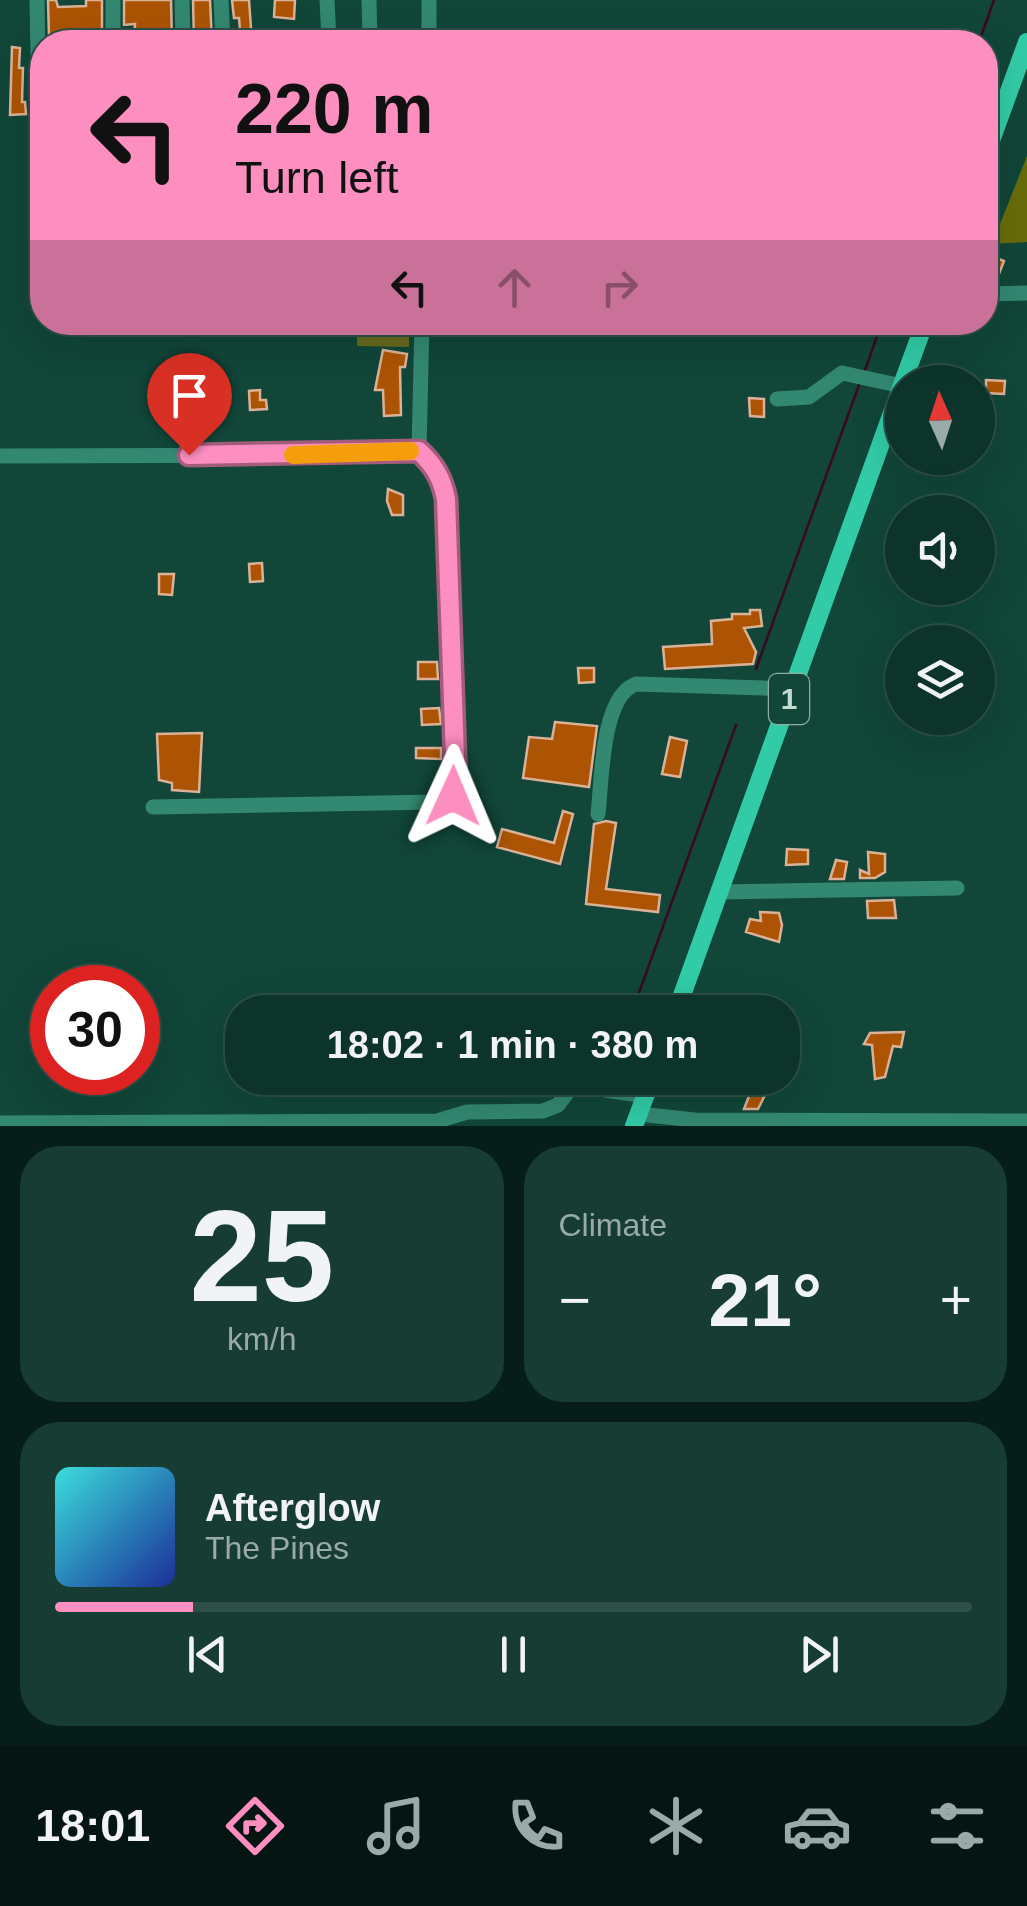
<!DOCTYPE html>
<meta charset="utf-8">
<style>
body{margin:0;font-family:Helvetica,sans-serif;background:#163c33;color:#f1f3f6;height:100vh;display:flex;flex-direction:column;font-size:38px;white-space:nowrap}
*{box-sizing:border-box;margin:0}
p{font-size:32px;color:#9aaaa9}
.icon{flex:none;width:55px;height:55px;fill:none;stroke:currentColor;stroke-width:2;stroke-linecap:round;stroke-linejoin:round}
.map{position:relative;height:1126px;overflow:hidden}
.details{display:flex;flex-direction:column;gap:20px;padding:20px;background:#071d18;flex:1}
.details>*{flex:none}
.guide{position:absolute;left:30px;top:30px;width:968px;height:305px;border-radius:40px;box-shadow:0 10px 40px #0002,0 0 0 2px #2d4f47;background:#fd8ec0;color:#111;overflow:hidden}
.needle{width:65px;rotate:357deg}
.fabs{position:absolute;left:885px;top:365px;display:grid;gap:20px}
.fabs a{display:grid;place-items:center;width:110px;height:110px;border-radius:50%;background:#0d342b;box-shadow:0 10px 40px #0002,0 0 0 2px #2d4f47;font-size:50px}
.speed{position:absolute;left:30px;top:965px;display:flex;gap:20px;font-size:50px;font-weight:700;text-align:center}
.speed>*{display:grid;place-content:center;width:130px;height:130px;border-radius:50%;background:#0d342b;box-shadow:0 10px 40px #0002,0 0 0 2px #2d4f47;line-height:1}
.speed .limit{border:15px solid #d22;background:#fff;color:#111}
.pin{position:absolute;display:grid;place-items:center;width:85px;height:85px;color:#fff;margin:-102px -42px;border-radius:50% 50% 50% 0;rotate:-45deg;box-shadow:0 0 10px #0007}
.pin .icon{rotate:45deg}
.me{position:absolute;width:110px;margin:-55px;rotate:1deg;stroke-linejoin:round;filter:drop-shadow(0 0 8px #0008)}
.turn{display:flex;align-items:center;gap:35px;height:210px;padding:0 40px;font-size:45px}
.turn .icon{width:130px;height:130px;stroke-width:2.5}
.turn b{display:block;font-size:70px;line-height:85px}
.lanes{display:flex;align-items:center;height:95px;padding:0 40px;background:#0003;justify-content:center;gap:50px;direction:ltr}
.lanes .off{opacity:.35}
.big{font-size:75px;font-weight:700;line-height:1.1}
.details .widget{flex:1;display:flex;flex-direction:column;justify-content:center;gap:15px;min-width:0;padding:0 35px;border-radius:40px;background:#163c33}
.details .dial{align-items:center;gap:0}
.dial b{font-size:130px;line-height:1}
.song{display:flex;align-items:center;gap:30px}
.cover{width:120px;height:120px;border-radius:15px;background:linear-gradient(135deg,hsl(180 70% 55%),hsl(230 70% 35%))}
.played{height:10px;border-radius:5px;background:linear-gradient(90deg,#fd8ec0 15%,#2d4f47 15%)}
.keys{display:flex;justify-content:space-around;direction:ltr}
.heat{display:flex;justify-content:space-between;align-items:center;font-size:55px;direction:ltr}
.details .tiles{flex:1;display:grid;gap:20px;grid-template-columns:1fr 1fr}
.widget:last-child{grid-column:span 2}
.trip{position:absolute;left:225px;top:995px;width:575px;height:100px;border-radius:40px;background:#0d342b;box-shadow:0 10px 40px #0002,0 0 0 2px #2d4f47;font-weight:700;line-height:100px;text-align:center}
.dock{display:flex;height:160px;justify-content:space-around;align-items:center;background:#051511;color:#9aaaa9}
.dock .icon{width:70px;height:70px}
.dock .on{color:#fd8ec0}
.dock b{font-size:45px;color:#f1f3f6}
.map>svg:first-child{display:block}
.green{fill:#666a1d}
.forest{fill:#686c0a}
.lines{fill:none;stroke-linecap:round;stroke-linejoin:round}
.stream{stroke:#3a0823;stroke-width:2.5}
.building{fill:#ac5404;stroke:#dbb198;stroke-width:2.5}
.minor{stroke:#338871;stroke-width:15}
.major{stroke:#32cba7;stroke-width:18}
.route-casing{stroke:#a45c7d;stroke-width:25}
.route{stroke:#fd8ec0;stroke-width:18}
.slow{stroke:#f59e0b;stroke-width:18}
.labels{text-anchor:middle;stroke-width:8;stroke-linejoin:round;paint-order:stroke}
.shield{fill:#114639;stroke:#8dafa4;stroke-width:2.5}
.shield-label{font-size:30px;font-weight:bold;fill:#c2dcd2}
</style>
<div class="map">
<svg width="1027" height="1126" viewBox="0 0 1027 1126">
<rect width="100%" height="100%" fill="#114639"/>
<!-- green -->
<path class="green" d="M357 326 409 327V347L357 346Z"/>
<!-- forest -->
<path class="forest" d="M1027 156V242L992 244Z"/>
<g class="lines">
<!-- stream -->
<path class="stream" d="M979 42 994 0
M864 373 882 322
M756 669 859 385
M632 1012 736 725"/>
</g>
<!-- building -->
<path class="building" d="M48 0H56L58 7 86 6V0H102V31H97L98 42 49 37Z
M124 0H171L172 42H134L135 24 124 25Z
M193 0H210L212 42H194Z
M232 0H249L252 42H241L239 18H234Z
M275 0H295L294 19 274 17Z
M391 31 410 34V42H391Z
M12 47 20 48 19 68H23L22 102H25L26 114 10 115Z
M991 256 1004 261 999 274 986 269Z
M383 350 407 354 405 367H400L401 415 384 416 383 390H375Z
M986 380 1005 381 1004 394 986 393Z
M260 390V400H266L267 409 250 410 249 391Z
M749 398 764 399V417L750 416Z
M927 458H952L950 469 926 465Z
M388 489 403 495V515H392L387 501Z
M262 563 263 581 250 582 249 564Z
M159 574H174L172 595 159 594Z
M750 610H760L762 626 744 628 756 652 753 664 665 669 663 647 712 644 711 621 732 619V614H750Z
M418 662H437L438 679H418Z
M578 668H594V682L579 683Z
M439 708 441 724 422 725 421 709Z
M555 722 597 726 589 787 523 778 529 737 552 739Z
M202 733 199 792 172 790V783L159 780 157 734Z
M670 737 687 741 680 777 662 774Z
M416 748H441V759L416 758Z
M563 811 573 814 560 864 497 847 502 829 554 843Z
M606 821 616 823 606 889 660 895 658 912 586 904 594 824Z
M787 849 808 850V864L786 865Z
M868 852 885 854V872L875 878H860V870L869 874Z
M836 860 847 862 844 879H830Z
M894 900 896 918H868L867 901Z
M760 912 779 913 782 925 779 942 746 932 750 919 761 921Z
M904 1032 901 1047 893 1046 885 1077 875 1079 872 1045 864 1044 870 1033Z
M751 1091 764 1097 758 1109H744Z"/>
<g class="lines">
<!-- minor -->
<path class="minor" d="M37 0 39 110
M113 0V42
M182 0 183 42
M221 0 223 42
M327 0 329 42
M369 0 370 42
M429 42V0
M985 294 1027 293
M777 399 809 397 842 373 902 386
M419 451 422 322
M0 456 302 455 419 451 440 475 446 499 456 785 453 796 436 802 153 807
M598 814C602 781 601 696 636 684L793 689
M720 892 957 888
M639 1114 695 1120 1027 1121
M0 1123 437 1121 467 1112 543 1111 558 1105 573 1085 645 1096"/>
<!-- major -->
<path class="major" d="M985 157 1027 42
M903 382 925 322
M676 1012 902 385
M634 1126 652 1078"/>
</g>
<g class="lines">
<defs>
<path id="route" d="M189 455 419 451C434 465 442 478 446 499L456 786 453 796"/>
</defs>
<!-- route casing -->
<use href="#route" class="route-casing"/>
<!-- route -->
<use href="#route" class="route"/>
<!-- slow -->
<path class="slow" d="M293 455 410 451"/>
</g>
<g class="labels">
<!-- shield labels -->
<rect class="shield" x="769" y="674" width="40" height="50" rx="8"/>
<g class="shield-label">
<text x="789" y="709">1</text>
</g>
</g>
</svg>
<div class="fabs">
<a><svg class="needle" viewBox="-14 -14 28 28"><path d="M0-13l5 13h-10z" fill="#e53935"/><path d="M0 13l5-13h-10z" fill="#9aaaa9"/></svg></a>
<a><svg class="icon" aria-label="sound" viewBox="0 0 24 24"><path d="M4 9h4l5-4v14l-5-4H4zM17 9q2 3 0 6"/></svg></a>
<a><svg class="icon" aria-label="layers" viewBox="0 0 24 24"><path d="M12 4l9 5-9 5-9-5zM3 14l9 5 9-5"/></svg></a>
</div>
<div class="speed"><div class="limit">30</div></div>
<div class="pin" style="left:189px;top:455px;background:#d93025"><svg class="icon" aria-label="arrive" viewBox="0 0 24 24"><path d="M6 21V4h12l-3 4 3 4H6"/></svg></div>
<svg class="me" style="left:453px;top:796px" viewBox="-20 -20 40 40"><path d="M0-17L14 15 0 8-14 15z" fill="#fd8ec0" stroke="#fff" stroke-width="4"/></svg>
<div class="trip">18:02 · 1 min · 380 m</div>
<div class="guide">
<div class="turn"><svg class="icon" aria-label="left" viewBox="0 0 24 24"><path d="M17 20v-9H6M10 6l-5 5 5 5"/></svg><div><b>220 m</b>Turn left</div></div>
<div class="lanes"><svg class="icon" aria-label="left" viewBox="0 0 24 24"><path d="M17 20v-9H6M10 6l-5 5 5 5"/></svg><svg class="icon off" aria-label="ahead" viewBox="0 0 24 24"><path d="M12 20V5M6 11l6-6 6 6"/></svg><svg class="icon off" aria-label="right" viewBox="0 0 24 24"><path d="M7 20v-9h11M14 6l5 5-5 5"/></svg></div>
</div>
</div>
<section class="details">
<div class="tiles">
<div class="widget dial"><b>25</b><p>km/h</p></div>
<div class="widget"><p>Climate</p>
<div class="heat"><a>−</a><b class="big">21°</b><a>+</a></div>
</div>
<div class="widget">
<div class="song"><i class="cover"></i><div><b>Afterglow</b><p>The Pines</p></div></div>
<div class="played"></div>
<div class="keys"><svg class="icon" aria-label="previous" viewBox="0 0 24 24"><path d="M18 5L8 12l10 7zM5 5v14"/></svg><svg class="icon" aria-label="pause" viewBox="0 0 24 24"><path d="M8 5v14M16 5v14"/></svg><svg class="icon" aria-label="next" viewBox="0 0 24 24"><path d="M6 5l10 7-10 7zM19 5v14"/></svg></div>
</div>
</div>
</section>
<nav class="dock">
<b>18:01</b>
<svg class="icon on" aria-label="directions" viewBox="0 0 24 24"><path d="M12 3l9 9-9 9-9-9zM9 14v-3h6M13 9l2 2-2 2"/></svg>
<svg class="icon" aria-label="music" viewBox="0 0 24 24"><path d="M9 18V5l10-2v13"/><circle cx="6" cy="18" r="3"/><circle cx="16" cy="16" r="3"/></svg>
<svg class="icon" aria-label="phone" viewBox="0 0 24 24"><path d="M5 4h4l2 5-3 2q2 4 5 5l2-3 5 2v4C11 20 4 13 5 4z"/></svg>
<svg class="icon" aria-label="climate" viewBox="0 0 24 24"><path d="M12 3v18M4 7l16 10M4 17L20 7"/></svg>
<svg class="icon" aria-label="car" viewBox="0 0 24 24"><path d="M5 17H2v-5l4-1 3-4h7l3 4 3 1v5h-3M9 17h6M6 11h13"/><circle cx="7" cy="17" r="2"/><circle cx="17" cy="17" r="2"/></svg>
<svg class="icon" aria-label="filters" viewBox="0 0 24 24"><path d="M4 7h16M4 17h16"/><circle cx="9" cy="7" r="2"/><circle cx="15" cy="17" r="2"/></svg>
</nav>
